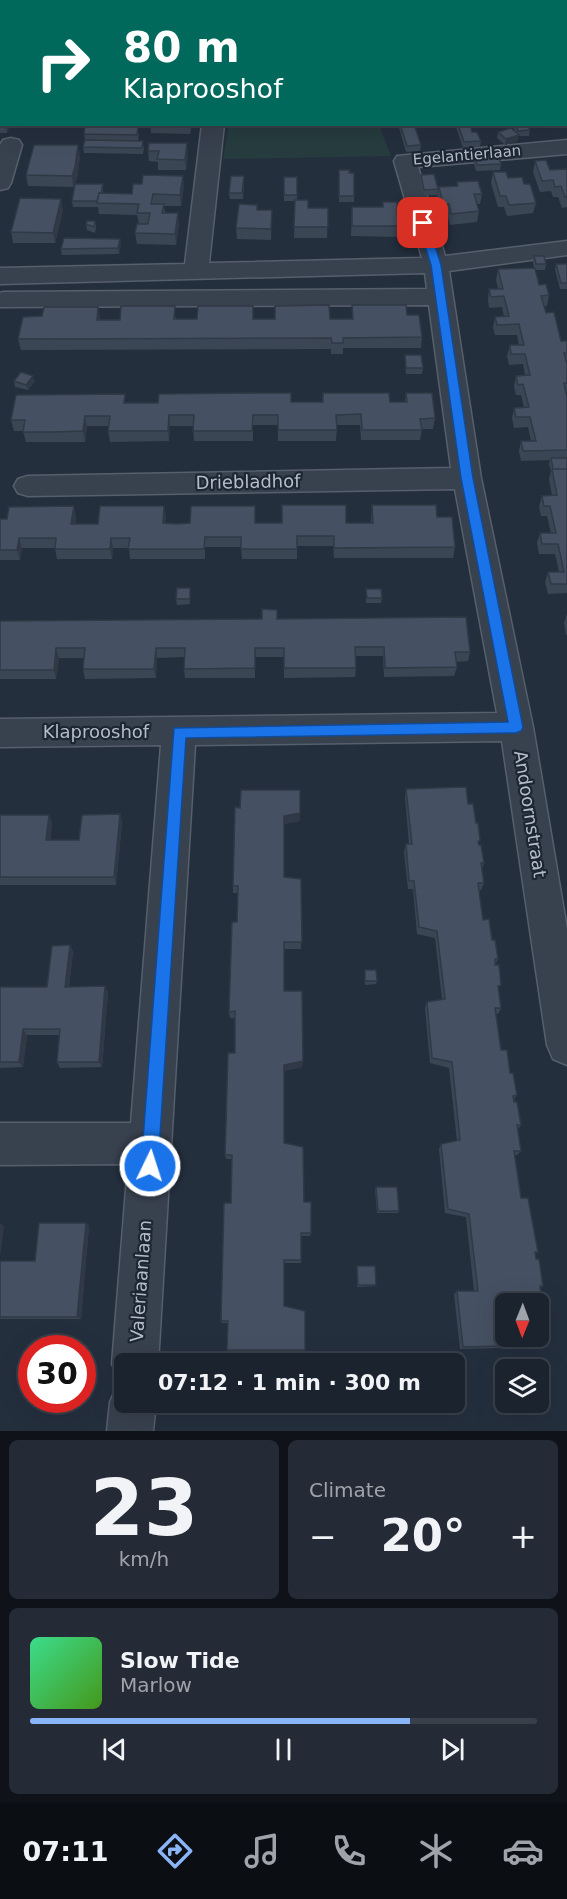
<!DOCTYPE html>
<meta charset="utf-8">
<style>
body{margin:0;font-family:"DejaVu Sans",sans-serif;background:#242b36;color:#f1f3f6;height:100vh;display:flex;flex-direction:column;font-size:22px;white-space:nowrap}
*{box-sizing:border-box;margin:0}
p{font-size:20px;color:#a0a4aa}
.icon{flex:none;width:33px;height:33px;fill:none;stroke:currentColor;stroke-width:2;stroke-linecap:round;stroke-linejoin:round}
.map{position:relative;height:1431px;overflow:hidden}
.details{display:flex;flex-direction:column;gap:9px;padding:9px;background:#0f1319;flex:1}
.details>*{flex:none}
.hud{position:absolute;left:0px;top:0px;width:567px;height:126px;box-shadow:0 6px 24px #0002,0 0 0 2px #39404a;background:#00695c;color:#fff;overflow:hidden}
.needle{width:39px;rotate:181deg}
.fabs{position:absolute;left:495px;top:1293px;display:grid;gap:12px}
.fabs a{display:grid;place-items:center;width:54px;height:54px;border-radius:9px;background:#1b232e;box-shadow:0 6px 24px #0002,0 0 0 2px #39404a;font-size:30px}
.speed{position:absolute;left:18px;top:1335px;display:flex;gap:12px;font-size:30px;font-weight:700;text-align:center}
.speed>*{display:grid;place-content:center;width:78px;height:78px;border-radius:50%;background:#1b232e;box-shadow:0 6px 24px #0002,0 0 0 2px #39404a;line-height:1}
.speed .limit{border:9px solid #d22;background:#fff;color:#111}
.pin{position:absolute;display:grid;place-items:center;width:51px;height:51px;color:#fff;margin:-26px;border-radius:12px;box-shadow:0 3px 9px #0006}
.me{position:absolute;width:66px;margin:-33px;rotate:4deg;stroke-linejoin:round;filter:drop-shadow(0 0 4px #0008)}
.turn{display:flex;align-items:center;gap:21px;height:126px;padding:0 24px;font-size:27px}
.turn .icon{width:78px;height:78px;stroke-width:2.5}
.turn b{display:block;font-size:42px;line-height:51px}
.big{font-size:45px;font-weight:700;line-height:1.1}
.details .card{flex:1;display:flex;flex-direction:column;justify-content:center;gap:9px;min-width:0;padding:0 21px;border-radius:9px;background:#242b36}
.details .dial{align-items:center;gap:0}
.dial b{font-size:78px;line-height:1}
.song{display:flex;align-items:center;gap:18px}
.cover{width:72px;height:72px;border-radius:9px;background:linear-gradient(135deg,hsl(150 70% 55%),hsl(100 70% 35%))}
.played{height:6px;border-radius:3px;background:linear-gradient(90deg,#8ab4f8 75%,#39404a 75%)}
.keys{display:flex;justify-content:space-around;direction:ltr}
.heat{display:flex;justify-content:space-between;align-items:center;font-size:33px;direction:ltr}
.details .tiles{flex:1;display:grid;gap:9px;grid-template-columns:1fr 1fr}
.card:last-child{grid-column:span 2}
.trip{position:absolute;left:114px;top:1353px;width:351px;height:60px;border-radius:9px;background:#1b232e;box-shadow:0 6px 24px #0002,0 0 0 2px #39404a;font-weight:700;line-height:60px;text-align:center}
.dock{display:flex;height:96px;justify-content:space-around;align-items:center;background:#0b0e12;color:#a0a4aa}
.dock .icon{width:42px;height:42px}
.dock .active{color:#8ab4f8}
.dock b{font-size:27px;color:#f1f3f6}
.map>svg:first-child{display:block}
.green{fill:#263c3f}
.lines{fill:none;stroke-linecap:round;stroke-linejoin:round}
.minor-casing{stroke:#565f6c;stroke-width:3}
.minor{fill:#38414e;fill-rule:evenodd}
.wall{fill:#3b4654}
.shaded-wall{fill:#303945}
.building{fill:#455162;stroke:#303945;stroke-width:1.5}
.route{fill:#1a73e8;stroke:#114b97;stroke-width:1.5}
.labels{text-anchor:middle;stroke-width:4.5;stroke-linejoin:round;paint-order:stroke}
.far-street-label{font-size:15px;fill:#b4bcc9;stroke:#1d2633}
.street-label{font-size:18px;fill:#b4bcc9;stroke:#1d2633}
</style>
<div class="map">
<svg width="567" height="1431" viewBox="0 0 567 1431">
<rect width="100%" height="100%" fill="#242f3e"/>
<!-- green -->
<path class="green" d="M229 124 379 125 391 156 223 159Z"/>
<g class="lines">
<defs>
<path id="minor" d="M59 0H79V2H59Z
M0 47H2V59H0Z
M566 58H567V70H566Z
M202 124H224L209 263 422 258 394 161 397 156 567 140V154L418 167 445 256 567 241V255L449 271 481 478 533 727 567 929V1065L553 1059 547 1045 502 741 195 745 158 1364H124V1382L119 1380 112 1364 128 1164 0 1165V1123H131L161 745 0 747V719L497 713 455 489 28 496 18 493 14 486 18 479 28 476 451 468 429 305 0 307V293L3 292 427 289 425 273 0 284V268L185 264Z
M11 138 19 140 22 145 11 183 8 188 0 190V145L3 140Z
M124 1382V1402H156L153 1431H107L110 1402 117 1386Z"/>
</defs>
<!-- minor casing -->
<use href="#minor" class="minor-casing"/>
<!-- minor -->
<use href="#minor" class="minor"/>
</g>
<!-- wall -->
<path class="wall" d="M95 0H133V2H94Z
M542 0H567V33L566 34V2H541Z
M0 108 2 124H10L7 133H0Z
M150 124H192L190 134 151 133Z
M398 124H400L421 145 420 151 406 152Z
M455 124H470L472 132 481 141 480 147 463 148Z
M512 124H527L530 130 529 136H518L517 141 505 145 497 138 498 132H515Z
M139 133 138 141 144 147 143 154 84 153 83 147 85 140 84 134Z
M149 143 188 154 186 170H158V162L149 161 148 151Z
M474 154 501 164 500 170 476 171 473 160Z
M80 156 77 178 73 187 28 186 26 175Z
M535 161 550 170 567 169V207L562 208 558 197H553L551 191 540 192 533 172Z
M339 170 349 173H354V202H339Z
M493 172 508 178 536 203 533 213 507 216 504 207H498L491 183Z
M421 175 438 189 437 195 424 196 420 181Z
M284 177H297V200L308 208H328L327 238H294L295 201H284Z
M244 182 243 199H230L229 193Z
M457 182 482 194 480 204H477L479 211 477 222 450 225 447 214 442 215 437 197 439 187 457 186Z
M103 184V193L132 194 184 186 181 206H164L165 213 179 224 176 245 137 244 135 233 139 224 137 215 99 214 98 207H73L72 201Z
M352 207 398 226 397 237 351 236Z
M63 210 55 243H13L11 232Z
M272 210 271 240 237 239 236 228Z
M95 221 96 227 95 233 87 230 86 224Z
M121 244 119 254 62 255 61 249Z
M534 256 546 264 545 270H535L539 285 549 295 547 306H544L546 313 567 353V394H566L567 397V593L548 594 545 582 548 572H559L555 554H539L537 543 540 533H551L547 516H541L539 506 542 496 552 495 549 479 551 471 549 464 550 460 521 461 519 451 521 441H531L528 427 514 428 512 418 514 408H524L521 395H516L514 386 516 376 525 375 523 364 509 365 507 356 510 345H519L517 335H495L493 327 495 317H504L502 307 489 308 488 300 489 289H498L496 280 498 269 534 268 533 262Z
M556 264H567V289H560L555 270Z
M352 305 407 315 422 337 421 348H343V354H331V349L21 350 18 339 42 316 100 317V320L176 317V319H352Z
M405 355 423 368 422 374H406L405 361Z
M14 381H35L28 390 15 387Z
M323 393 390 402H405L406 393 435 418 433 429H422L420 440H361L360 425H337L336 441H278V425H253V441H194L193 426H170L169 441 110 442 108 431 109 426H87L85 442H26L23 431H14L11 420 126 403 322 402Z
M372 505 437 517 455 547 453 558H334L333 546H297V559H242L241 547H205V559H130L129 548H113L112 559H57L55 548H22L20 560H0V519L76 517 75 524H98L164 506 166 516 165 523H371Z
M190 588V604L177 605 176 599Z
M366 589 382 598 381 603H366Z
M567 614V635H566L564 623Z
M277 619 470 652 468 661 456 662 457 667 454 676 384 677 383 656H355L356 668 355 677 284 678V657H255V678H185L184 669V657L157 658 156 678 85 679 83 669 84 658H59L56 679H0V621Z
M406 789 468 804 484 863 482 869 484 883 481 890H479L483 920 492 940 498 959 495 965 501 1008 498 1014H496L501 1050 510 1073 517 1095 514 1099 521 1125 518 1129 521 1151 517 1155H515L521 1198 538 1252 535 1254 536 1259 543 1286 540 1288 544 1315 538 1317V1304H506L540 1345 536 1347 460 1349 454 1294 457 1291H474L466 1217 445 1213 439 1149 441 1144 457 1141 449 1068 430 1063 425 1008 427 1002 442 999 435 938 417 934 413 889H408L404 852 406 844H409L405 797Z
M235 807 300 821 284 824V877L301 879V949H284V991L302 1067 284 1071V1143L304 1202 311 1233 310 1236H301V1263H284V1306L305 1350V1351H228L227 1350 228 1323H222L221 1321 231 1203 232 1159H226L225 1155 235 1053V1018H230L229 1012 237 922 238 893H233V886Z
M120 814 122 823 116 885H0V815H49L52 823 50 840H79Z
M70 945 73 952 69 987 105 986 108 993 102 1067 60 1068 57 1062 60 1035H27L23 1067 0 1068V987H47Z
M365 970 377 981 376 984 365 985Z
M376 1187 399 1211 398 1213H377L375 1189Z
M86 1223 89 1226 81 1319H0V1261H35Z
M357 1266 376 1285 375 1286 357 1287Z"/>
<!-- shaded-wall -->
<path class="shaded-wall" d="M7 124H10L7 133 6 127Z
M519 135 517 141 505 145 506 139Z
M187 143 188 154 186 170 185 160Z
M78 145 80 156 77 178 73 187 72 176Z
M183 176 184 186 181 206 180 195Z
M61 199 63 210 55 243 53 233Z
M178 213 179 224 176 245 175 234Z
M120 239 121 244 119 254 118 248Z
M98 307 100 317 98 330 97 320Z
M33 376 35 381 28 390 26 385Z
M169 415 170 426 169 441 168 431Z
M85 416 87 426 85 442 83 431Z
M74 506 76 517 74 534 71 524Z
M164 506 166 516 165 534 163 523Z
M19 538 22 548 20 560 17 550Z
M111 538 113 548 112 559 110 549Z
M56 648 59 658 56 679 54 670Z
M156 648 157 658 156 678 154 669Z
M300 813V821L284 824V816Z
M120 814 122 823 116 885 114 877Z
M49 815 52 823 50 848 46 840Z
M70 945 73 952 68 993 65 987Z
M105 986 108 993 102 1067 99 1062Z
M23 1029 27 1035 23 1067 19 1062Z
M303 1061 302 1067 284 1071V1065Z
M0 1223 4 1226 0 1257Z
M86 1223 89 1226 81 1319 77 1317Z"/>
<!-- building -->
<path class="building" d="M95 0H122V2H94Z
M161 0H169V2H160Z
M193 0H221L220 2H193Z
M262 0H361V2H262Z
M369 0H386V1L412 2H369Z
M419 0H435V2H419Z
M542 0H567V23H566V2H543Z
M0 108H2V124H7L6 127H0Z
M400 124H414L421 145 407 146Z
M458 124H470L472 132H477L481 141 464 142Z
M516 124H527L530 130 518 131Z
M85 126 138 127 137 135 84 134Z
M511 128 519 135 506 139 498 132Z
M85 140 143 141 142 148 83 147Z
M149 143H187L185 160 157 159 159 151H148Z
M34 145H78L75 167 72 176 26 175Z
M497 153 501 164 477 165 474 154Z
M546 160 550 170 567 169V197H565L561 186 555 187 553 180 542 181 535 161Z
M339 170H350L349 173H354V196H339Z
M493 172H506L508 178 522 177 524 184H530L536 203 509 205 506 196H500Z
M434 174 438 189 424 190 421 175Z
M143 175 183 176 180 195 153 194 151 204H164L162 213H178L175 234 135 233 137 224H148L150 213H137L139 204 97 203 99 193 132 194 133 184H142Z
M231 176H244L242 193H229Z
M284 177H297V195H284Z
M478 181 482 194H474L479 211 451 214 449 204H443L439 187 458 186 457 182Z
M75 184H103L101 193H99L97 201H72Z
M20 198 61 199 53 233 11 232Z
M295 200H308V208H328V227H294Z
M383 202H397L398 226H352V207H383Z
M239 204 257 205V210H272L271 229 236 228Z
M87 221H95L94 227 86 224Z
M64 238 120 239 118 248 61 249Z
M534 256H544L546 264H536Z
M556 264H567V283H561Z
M535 268 539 285 546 284 549 295 541 296 546 313 554 312 561 341H567V353H564L567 364V383H564L567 397V450L523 451 521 441H536L530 417H516L514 408 529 407 523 384 518 385 516 376 530 375 525 354H511L510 345H524L519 324 497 325 495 317 509 316 504 296 491 297 489 289H503L498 269Z
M329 305 330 319H353L352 305H406L407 315H419L422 337 343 338V343H332L331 338 18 339 23 317 42 316 44 307H98L97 320H120L121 306H175L174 319H197L198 306H253V319H275V306Z
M405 355H421L423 368H406Z
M21 372 33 376 26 385 14 381Z
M265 393H291V402H323V393H389L390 402H407L406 393H432L435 418 420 419 422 430H362L361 414 336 415 337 430H278V415H253L252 431H193L194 415H169L168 431H108L110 416H85L83 431 52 432H23L25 420H11L16 395 125 394 124 403H158L159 394Z
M551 458H567V469H553Z
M552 469H567V584H551L548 572H564L558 544H542L540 533H556L550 506H544L542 496 557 495Z
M282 505H346V523H373L372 505H436L437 517H452L455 547 334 548V536H297V549H241V537H205L204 549H128L130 538H111L110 549H55L56 538H19L17 550H0V519H7L9 507 74 506 71 524H98L100 506H164L163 523 177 524 190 523 191 506H255V523H282Z
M177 588H190V599H176Z
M366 589H381L382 598H367Z
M262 609 277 610V619L466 617 470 652H455L457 667 385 668 384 647H355L356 668H284V648H255V668L184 669 185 648H156L154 669H83L85 648H56L54 670H0V621L262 619Z
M466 787 468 804H473L476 823H478L480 840 478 842 479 845H481L484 863H481L484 883H478L483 920 489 919 492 940H495L498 959H495V965H499L501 985 498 986 501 1008H495L501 1050H507L510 1073H513L517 1095 513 1096 514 1102H517L521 1125H517L521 1151H514L521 1198H528L538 1252H535L536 1259H539L543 1286H540L544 1315 538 1316V1304H506V1336H538V1330L540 1345 463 1347 457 1291H478L469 1214 448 1209 441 1144 460 1140 452 1062 432 1058 427 1002 445 999 437 931 419 927 414 881H409L406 844H412L406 789Z
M241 790H300V813L284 816V877L301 879 302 942H284V991H302L303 1061 284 1065V1143L303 1147 304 1202H311V1233H301V1260H284V1306L305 1311V1350H227L228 1321H221L224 1203H231L232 1155H225L228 1053H235V1011L229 1012 232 922H237L238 886H233L235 807 240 808Z
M120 814 114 877H0V815H49L46 840H79L82 815Z
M70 945 65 987 105 986 99 1062H57L60 1029H23L19 1062H0V987H47L52 946Z
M365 970H376L377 981H365Z
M376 1187H397L399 1211H378Z
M39 1223H86L77 1317H0V1261H35Z
M357 1266H375L376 1285H358Z"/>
<!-- route -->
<path class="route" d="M423 220 428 223 441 265 473 478 523 727 521 731 516 733 186 738 158 1166 156 1172 150 1174 144 1172 141 1166 174 728 508 722 461 478 431 265 418 223Z"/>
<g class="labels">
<!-- far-street labels -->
<g class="far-street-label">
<text transform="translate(467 155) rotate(-5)" y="5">Egelantierlaan</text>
</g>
<!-- street labels -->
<g class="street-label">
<text transform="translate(248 482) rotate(-1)" y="6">Driebladhof</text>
<text x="96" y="738">Klaprooshof</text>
<text transform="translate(530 814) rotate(81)" y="6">Andoornstraat</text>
<text transform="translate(141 1281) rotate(-86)" y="6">Valeriaanlaan</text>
</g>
</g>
</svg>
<div class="fabs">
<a><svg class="needle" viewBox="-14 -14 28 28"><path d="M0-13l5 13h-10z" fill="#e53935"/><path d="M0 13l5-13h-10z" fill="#a0a4aa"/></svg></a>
<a><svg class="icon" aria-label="layers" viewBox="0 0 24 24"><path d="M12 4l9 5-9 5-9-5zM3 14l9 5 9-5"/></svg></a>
</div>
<div class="speed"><div class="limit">30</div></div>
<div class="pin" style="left:423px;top:223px;background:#d93025"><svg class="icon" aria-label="arrive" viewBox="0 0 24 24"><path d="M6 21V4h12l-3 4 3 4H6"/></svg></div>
<svg class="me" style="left:150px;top:1166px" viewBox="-20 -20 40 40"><circle r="17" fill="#1a73e8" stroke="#fff" stroke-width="3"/><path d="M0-11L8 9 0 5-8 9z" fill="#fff"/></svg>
<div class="trip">07:12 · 1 min · 300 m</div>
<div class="hud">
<div class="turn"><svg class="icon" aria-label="right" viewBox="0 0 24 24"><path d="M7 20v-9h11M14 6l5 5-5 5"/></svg><div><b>80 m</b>Klaprooshof</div></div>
</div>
</div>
<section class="details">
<div class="tiles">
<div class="card dial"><b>23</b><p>km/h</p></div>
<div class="card"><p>Climate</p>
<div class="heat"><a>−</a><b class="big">20°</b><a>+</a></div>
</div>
<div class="card">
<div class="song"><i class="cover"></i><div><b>Slow Tide</b><p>Marlow</p></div></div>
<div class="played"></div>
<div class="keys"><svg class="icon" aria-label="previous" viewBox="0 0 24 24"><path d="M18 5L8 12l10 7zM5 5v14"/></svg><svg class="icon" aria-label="pause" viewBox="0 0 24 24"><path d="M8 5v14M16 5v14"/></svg><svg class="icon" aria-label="next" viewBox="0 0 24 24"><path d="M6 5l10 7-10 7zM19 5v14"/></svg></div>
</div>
</div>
</section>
<nav class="dock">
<b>07:11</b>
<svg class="icon active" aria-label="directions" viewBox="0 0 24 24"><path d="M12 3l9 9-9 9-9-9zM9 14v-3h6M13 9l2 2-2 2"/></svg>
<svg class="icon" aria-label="music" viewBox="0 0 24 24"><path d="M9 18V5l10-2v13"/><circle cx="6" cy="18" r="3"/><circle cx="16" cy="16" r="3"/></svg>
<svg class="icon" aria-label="phone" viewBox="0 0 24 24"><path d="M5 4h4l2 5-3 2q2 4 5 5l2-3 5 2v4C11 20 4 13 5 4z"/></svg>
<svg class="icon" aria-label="climate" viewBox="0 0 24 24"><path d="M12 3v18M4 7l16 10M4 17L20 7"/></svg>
<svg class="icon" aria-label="car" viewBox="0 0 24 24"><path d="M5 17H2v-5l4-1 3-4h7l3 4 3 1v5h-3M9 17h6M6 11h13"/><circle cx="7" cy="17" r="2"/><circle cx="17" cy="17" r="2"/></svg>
</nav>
